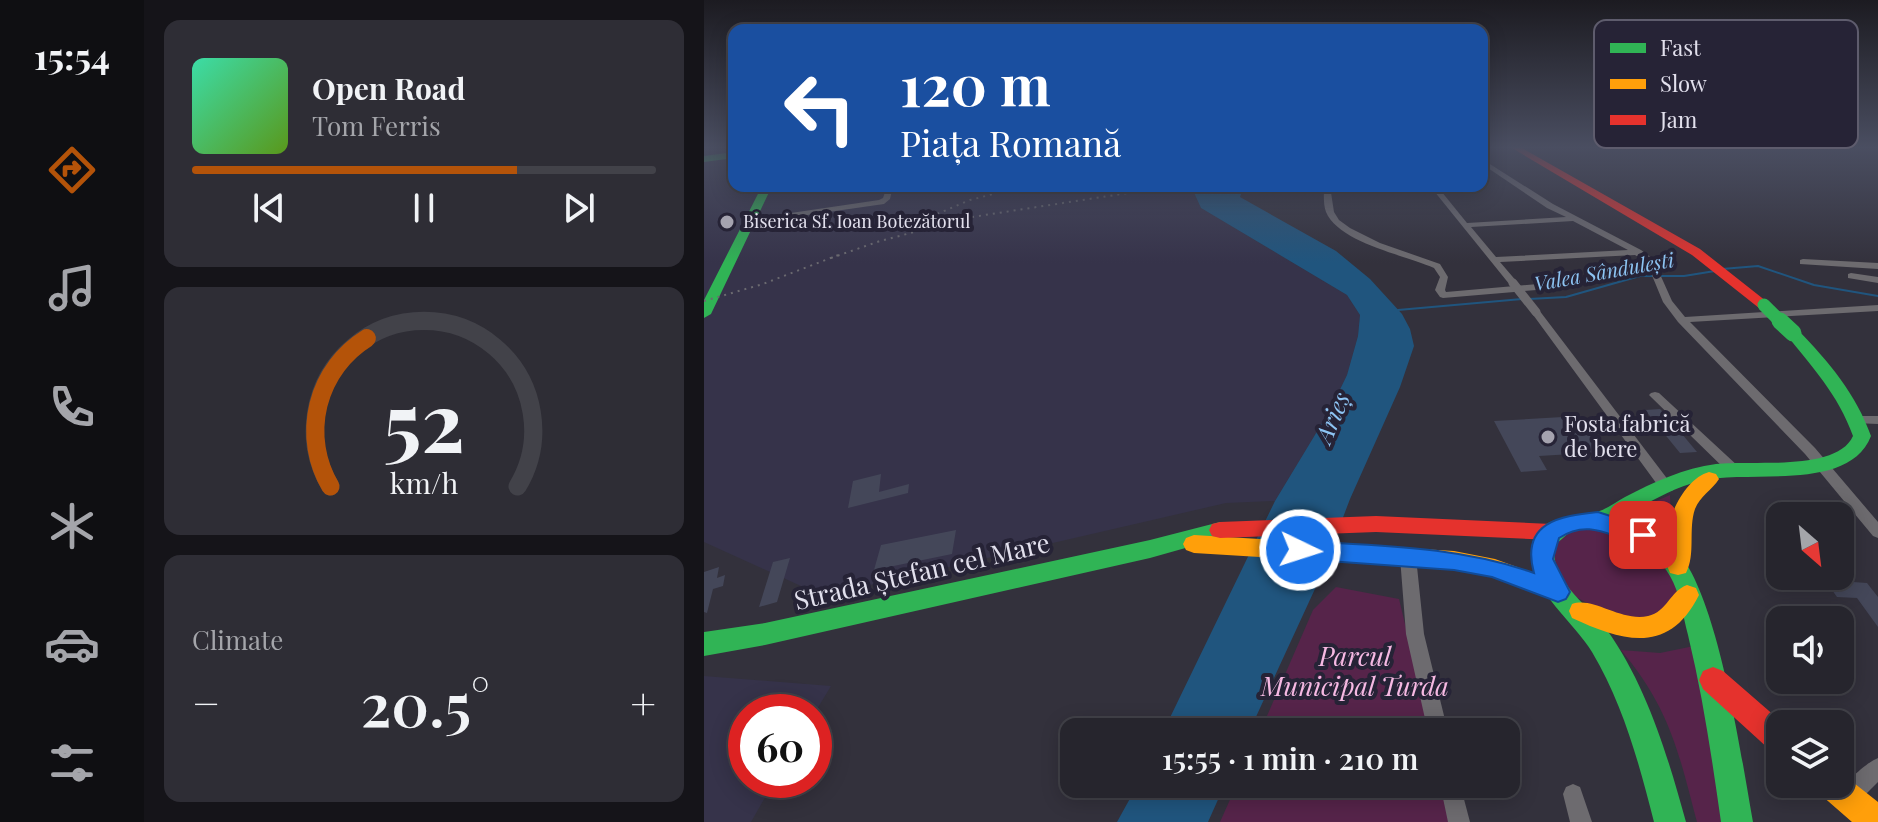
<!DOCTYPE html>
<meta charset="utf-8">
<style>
body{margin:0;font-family:"Playfair Display",serif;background:#2e2d35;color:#f1f3f6;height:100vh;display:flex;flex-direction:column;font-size:30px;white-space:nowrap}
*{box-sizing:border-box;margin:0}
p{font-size:26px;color:#a4a5aa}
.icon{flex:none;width:44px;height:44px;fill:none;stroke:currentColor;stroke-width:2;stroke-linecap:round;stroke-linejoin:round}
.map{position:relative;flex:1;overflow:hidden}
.sheet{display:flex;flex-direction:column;gap:20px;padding:20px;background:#151419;width:560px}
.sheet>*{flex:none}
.top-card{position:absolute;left:24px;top:24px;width:760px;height:168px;border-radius:16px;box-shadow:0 4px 20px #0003,0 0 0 2px #424249;background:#1a4fa0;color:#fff;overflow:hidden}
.needle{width:52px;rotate:152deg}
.tools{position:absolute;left:1062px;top:502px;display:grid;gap:16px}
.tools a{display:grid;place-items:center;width:88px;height:88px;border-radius:16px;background:#26252d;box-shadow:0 4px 20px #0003,0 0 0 2px #424249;font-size:40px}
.speed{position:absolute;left:24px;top:694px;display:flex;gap:16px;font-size:40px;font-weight:700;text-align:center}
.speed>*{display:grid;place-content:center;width:104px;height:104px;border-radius:50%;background:#26252d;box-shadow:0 4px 20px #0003,0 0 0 2px #424249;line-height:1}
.speed .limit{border:12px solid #d22;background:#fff;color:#111}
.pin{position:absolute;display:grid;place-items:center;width:68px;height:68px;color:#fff;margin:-34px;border-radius:16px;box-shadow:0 4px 12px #0006}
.me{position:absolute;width:88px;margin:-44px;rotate:94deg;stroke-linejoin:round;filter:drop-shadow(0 0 6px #0008)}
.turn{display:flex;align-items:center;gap:28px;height:168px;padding:0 40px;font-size:36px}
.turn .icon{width:104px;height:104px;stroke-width:2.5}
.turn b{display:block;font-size:56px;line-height:68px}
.big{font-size:60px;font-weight:600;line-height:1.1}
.sheet .card{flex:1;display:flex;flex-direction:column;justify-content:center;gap:12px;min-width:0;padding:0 28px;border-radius:16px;background:#2e2d35}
.sheet .dial{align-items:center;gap:0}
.dial svg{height:208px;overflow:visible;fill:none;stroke:#424249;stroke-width:7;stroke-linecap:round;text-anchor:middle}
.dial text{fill:#f1f3f6;stroke:none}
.song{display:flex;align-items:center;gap:24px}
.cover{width:96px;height:96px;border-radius:12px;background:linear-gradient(135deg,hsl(160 70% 55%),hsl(90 70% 35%))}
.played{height:8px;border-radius:4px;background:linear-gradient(90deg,#b45309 70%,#424249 70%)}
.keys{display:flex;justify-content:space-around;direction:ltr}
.heat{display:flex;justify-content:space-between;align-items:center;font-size:44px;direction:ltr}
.trip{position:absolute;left:356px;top:718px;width:460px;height:80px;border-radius:16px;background:#26252d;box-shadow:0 4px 20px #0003,0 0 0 2px #424249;font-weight:600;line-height:80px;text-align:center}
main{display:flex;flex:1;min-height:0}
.dock{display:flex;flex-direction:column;width:144px;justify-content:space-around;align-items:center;background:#0f0f12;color:#a4a5aa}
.dock .icon{width:56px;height:56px}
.dock .selected{color:#b45309}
.dock b{font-size:36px;color:#f1f3f6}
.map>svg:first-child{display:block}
.built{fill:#36334a}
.green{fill:#56244a}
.water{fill:#20557e}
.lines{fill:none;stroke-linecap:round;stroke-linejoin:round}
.stream{stroke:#20557e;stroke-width:2}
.building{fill:#444759}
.street{fill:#6d6b6f;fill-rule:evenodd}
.fast{fill:#30b455;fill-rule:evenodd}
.slow{fill:#ff9f0a;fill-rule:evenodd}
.jam{fill:#e5322d;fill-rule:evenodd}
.rail{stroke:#6b6a70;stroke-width:2;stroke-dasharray:2 5;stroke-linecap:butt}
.street-bridge{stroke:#6d6b6f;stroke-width:9}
.fast-bridge-far1{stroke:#30b455;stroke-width:13}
.fast-bridge{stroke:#30b455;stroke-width:17}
.route{fill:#1a73e8;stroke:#114b97;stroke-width:2}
.poi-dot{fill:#a5a3af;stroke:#262336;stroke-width:3}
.labels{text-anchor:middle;stroke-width:8;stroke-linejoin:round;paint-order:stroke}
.far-poi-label{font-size:18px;fill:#e2e0ed;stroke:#262336;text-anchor:start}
.far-water-label{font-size:20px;font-style:italic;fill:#8dc4f3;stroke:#262336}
.poi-label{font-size:22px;fill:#e2e0ed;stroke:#262336;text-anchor:start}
.water-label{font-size:24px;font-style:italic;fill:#8dc4f3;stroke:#262336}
.near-street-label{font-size:26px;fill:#e2e0ed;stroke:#262336}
.near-park-label{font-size:26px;font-style:italic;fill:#f6b9e3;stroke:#262336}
.key{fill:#262336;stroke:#5e5c6d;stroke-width:2}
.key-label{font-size:22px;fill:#e2e0ed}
</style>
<main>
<nav class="dock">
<b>15:54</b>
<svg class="icon selected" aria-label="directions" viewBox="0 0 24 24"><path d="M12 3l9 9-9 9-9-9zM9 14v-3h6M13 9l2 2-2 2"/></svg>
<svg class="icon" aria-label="music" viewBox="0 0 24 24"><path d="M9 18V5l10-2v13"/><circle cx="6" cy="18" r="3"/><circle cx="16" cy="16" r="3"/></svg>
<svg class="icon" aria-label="phone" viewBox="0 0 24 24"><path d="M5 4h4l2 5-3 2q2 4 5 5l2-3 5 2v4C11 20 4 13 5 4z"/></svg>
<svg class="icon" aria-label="climate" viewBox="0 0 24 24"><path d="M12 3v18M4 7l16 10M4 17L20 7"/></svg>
<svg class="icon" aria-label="car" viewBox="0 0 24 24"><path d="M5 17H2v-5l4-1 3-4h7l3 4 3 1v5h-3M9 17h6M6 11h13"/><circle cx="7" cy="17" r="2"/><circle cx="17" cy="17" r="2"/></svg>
<svg class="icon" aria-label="filters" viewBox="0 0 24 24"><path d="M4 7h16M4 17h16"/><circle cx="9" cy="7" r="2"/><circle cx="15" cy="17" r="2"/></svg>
</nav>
<section class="sheet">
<div class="card">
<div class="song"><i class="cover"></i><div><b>Open Road</b><p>Tom Ferris</p></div></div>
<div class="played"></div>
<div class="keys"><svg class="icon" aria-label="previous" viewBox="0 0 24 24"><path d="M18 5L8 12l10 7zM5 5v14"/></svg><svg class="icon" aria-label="pause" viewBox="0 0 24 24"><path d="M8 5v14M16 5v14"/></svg><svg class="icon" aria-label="next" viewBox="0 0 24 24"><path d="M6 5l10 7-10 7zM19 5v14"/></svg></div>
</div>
<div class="card dial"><svg viewBox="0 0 100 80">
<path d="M14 69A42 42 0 1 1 86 69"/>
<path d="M14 69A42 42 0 0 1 28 12" stroke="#b45309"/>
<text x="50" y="56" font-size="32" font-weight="700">52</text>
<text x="50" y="72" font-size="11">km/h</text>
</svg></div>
<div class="card"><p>Climate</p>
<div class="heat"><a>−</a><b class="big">20.5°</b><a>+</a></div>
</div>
</section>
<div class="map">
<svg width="1174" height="822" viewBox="0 0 1174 822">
<rect width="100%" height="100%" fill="#33313c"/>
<!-- built -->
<path class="built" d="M0 148H30V186H487L497 208 643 295 656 315 654 336 643 375 626 410 571 501 522 503 119 596 0 542Z
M0 676 127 686 110 714 42 712V780H71L47 822H0Z"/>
<!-- green -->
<path class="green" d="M966 495 968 540 920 515Z
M913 527 973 573V607L922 623 860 591 846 545 860 530Z
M632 587 695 599 727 732H556L609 610Z
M990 646 1023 822H993C974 750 966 709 917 650L956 653Z
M533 784H739L749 822H516Z"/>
<!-- water -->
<path class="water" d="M487 186H516L515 192 526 191 527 186H540L536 197 632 251 666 279 698 314 706 329 710 346 696 387 646 499 616 578 545 732H459L571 501 626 410 643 375 654 336 656 315 643 295 497 208Z
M434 784H521L504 822H413Z"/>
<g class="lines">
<!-- stream -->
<path class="stream" d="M1018 269 1054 266 1110 285 1174 296
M825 299 862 297 936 276H980L1011 271
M694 310 818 299"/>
</g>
<!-- building -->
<path class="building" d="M956 409 963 416 993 452 976 453 941 410Z
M876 416 901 452 835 456 843 470 817 472 790 421Z
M177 474 175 492 205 484 204 493 144 508 149 481Z
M252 530 248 554 170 570 177 545Z
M86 558 73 602 55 607 69 562Z
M15 567 13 578 21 575 19 586 9 589 3 613 0 612V572Z
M1121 580 1163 583 1174 597V627L1153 598 1133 597Z"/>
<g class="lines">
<!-- street -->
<path class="street" d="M778 159 849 204 937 250 948 258 953 268 956 270 955 272 968 301 981 317 1174 305V311L986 322 1111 448 1174 522V538L1169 536 1101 454 974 322 959 302 947 273 845 289 739 298 736 297 731 290 736 277 730 268C701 255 635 243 622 212 619 204 620 194 620 186H626L630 212 635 220 646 228 676 243 736 264 744 277 741 290 742 292 845 283 944 268 941 261 931 255 796 262 814 283 812 285H806L726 186H733L763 223 862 217 843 208 778 164ZM869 221 924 250 792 257 767 227Z
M183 186H189L186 199 180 204 47 223 43 221 47 219 175 200 179 198Z
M1099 259 1174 263V269L1096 264V260Z
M1147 273 1174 277V283L1144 278V274Z
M832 309 835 310 968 485 970 488 968 491H958L827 312Z
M951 392 955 393 1035 467 1037 470 1035 473H1025L947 397 945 395 947 393Z
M1154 416H1174V424L1150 423 1148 420Z
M704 551 709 553 712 557 720 634 744 732H724L702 634 696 557 699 553Z
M1174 758V782L1152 804 1145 807 1138 804 1135 797C1140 783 1160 764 1174 758Z
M736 784H756L766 822H744Z
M869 784 876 787 888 822H866L859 794 862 787Z"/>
<!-- fast -->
<path class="fast" d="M30 152V158L0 162V156Z
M58 186H68L7 314 0 318V300Z
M1089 328 1094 330C1125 362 1152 394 1167 436 1145 493 1045 469 996 481 968 488 942 504 917 518 939 525 959 534 974 552 1015 600 1037 756 1049 822H1017C1008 759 999 697 984 635 979 616 976 593 966 576 946 541 906 525 867 531L851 545C844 579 885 606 903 630 943 686 964 757 982 822H950C935 763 919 704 888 652 872 625 826 588 827 556 827 515 862 519 889 513 900 511 912 502 921 497 950 482 980 468 1012 464 1047 460 1133 472 1149 436 1134 394 1108 367 1081 333Z
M516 522 524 524 527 530 524 536 446 558 61 645 0 656V632L61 623 446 540Z"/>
<!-- slow -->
<path class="slow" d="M1005 472 1012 474 1015 479C1008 490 996 496 991 509 984 529 992 554 982 573L974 575 966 573C951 544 973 481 1005 472Z
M490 535 750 551 791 559 863 585 866 592 863 599 854 602 788 577 750 569 490 553 482 550 479 544 482 538Z
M983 585 992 588 995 595C965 655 920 642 868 618L865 611 868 604C889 596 917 622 944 616 963 612 966 591 983 585Z
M1136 772 1174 802V822H1148L1117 795 1113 784H1136Z"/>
<!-- jam -->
<path class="jam" d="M808 148H818L996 249 1067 305 1060 309 1055 308 988 255Z
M672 516 847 524 855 526 858 532 855 538 847 540 672 532 516 538 508 536 505 530 508 524 516 522Z
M1009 667 1019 671 1080 724H1076V755L1066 750 999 689 995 680 999 671Z"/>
<!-- rail -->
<path class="rail" d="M214 222 266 200 320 186
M127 258 176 241 268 217 463 187
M0 301 59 284 137 254"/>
<!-- street-bridge -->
<path class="street-bridge" d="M809 283 832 312"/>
<!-- fast-bridge-far1 -->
<path class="fast-bridge-far1" d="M1060 305 1078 323"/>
<!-- fast-bridge -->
<path class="fast-bridge" d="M1076 321 1089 333"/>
</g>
<!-- sky -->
<linearGradient id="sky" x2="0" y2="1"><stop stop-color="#1c1b21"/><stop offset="0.56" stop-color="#4a4e61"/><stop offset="1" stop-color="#4a4e61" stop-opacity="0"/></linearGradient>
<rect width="1174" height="263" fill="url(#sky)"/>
<!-- route -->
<path class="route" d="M894 512 947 529 950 535 947 541C918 550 893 513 855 538L849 559 866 592 862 599 854 602 788 577 750 570 596 559 588 556 584 550 588 543 596 541C675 546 754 546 830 573 816 522 856 516 894 512Z"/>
<!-- markers -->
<g class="poi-dot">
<circle cx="23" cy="222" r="8"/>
<circle cx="844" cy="437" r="8"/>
</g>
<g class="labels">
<!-- far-poi labels -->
<g class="far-poi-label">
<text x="39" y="228">Biserica Sf. Ioan Botezătorul</text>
</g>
<!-- far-water labels -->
<g class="far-water-label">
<text transform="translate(900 272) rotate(-10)" y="7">Valea Sândulești</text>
</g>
<!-- poi labels -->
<g class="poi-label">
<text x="860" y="432">Fosta fabrică<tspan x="860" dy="25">de bere</tspan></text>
</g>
<!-- water labels -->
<g class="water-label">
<text transform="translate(629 418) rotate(-67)" y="8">Arieș</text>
</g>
<!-- near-street labels -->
<g class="near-street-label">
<text transform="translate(218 572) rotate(-13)" y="9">Strada Ștefan cel Mare</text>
</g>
<!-- near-park labels -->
<g class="near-park-label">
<text x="651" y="666">Parcul<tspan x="651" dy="30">Municipal Turda</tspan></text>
</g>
</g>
<!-- legend -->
<rect x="890" y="20" width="264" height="128" rx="12" class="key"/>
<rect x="906" y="43" width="36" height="10" fill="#30b455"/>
<rect x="906" y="79" width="36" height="10" fill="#ff9f0a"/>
<rect x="906" y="115" width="36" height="10" fill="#e5322d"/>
<g class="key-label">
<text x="956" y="56">Fast</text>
<text x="956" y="92">Slow</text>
<text x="956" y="128">Jam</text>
</g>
</svg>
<div class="tools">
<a><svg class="needle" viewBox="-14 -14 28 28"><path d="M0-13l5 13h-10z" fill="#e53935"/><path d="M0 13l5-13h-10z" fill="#a4a5aa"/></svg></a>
<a><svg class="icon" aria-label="sound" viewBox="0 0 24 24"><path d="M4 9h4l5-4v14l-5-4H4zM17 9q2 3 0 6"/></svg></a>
<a><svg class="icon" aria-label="layers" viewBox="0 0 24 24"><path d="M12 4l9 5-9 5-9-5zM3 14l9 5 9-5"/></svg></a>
</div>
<div class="speed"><div class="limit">60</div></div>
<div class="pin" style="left:939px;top:535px;background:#d93025"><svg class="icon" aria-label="arrive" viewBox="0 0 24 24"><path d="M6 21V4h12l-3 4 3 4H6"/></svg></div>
<svg class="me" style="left:596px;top:550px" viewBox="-20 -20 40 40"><circle r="17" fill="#1a73e8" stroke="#fff" stroke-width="3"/><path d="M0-11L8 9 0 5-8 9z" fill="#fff"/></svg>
<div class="trip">15:55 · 1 min · 210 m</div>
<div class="top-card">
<div class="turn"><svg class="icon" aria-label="left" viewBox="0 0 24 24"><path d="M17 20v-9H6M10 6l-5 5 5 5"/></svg><div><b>120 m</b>Piața Romană</div></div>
</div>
</div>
</main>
